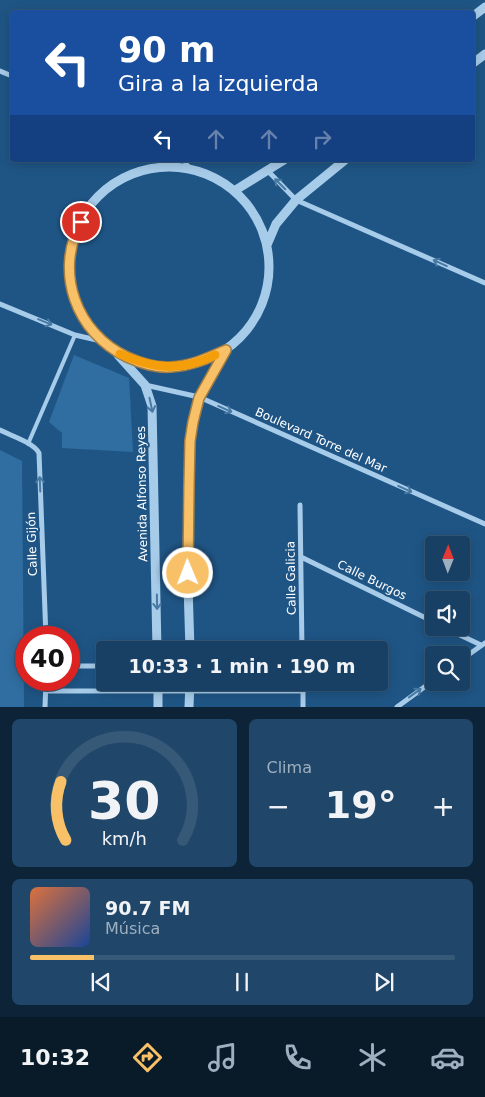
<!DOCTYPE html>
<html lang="es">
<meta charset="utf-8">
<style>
body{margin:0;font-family:"DejaVu Sans",sans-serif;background:#20476a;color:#f1f3f6;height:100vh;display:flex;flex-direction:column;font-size:19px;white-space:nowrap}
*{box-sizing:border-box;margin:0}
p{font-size:16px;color:#9eafbf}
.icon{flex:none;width:28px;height:28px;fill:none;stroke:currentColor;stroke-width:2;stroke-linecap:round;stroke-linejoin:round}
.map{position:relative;height:707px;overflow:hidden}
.side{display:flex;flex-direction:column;gap:12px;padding:12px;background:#0d2337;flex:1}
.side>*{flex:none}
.banner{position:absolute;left:10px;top:10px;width:465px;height:152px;border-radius:5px;box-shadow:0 2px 12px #0003,0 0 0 1px #365978;background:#1a4fa0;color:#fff;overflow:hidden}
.needle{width:32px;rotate:1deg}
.fabs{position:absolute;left:425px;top:536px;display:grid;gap:10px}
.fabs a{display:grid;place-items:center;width:45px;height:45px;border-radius:5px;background:#174064;box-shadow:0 2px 12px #0003,0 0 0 1px #365978;font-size:25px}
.speed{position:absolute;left:15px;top:626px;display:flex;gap:10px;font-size:25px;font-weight:700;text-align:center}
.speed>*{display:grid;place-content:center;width:65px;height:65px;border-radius:50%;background:#174064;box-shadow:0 2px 12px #0003,0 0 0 1px #365978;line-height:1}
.speed .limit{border:8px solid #d22;background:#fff;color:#111}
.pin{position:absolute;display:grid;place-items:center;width:42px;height:42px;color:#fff;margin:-21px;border:2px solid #fff;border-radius:50%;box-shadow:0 1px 5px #0007}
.me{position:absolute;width:55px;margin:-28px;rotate:359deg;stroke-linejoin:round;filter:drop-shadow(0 0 4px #0008)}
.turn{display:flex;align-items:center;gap:18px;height:105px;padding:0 25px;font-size:22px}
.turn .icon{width:65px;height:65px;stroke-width:2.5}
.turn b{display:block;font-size:35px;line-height:42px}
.lanes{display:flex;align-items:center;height:48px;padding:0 25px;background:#0003;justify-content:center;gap:25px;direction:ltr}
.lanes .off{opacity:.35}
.big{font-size:38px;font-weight:800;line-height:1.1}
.side .card{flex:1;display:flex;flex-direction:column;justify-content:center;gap:8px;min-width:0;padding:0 18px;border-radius:8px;background:#20476a}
.side .dial{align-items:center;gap:0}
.dial svg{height:130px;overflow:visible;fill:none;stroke:#365978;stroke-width:7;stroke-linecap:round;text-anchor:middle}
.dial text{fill:#f1f3f6;stroke:none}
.song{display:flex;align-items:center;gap:15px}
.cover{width:60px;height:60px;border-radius:8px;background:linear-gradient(135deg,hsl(20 70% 55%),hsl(220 70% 35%))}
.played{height:5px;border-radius:2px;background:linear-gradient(90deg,#f8c067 15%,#365978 15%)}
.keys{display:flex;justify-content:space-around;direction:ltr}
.heat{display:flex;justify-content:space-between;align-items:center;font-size:28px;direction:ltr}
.side .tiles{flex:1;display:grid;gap:12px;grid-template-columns:1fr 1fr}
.card:last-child{grid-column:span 2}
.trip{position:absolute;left:96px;top:641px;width:292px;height:50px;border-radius:5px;background:#174064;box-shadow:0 2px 12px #0003,0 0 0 1px #365978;font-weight:800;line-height:50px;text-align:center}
.dock{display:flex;height:80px;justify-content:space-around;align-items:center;background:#091a28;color:#9eafbf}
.dock .icon{width:35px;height:35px}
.dock .current{color:#f8c067}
.dock b{font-size:22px;color:#f1f3f6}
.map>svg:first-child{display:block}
.green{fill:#306ea1}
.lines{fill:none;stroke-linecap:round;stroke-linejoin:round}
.service{stroke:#a7ccea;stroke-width:4}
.minor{stroke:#a7ccea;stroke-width:5}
.tertiary{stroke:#a7ccea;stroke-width:9}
.oneway{stroke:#4879a3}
.route-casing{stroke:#a17d43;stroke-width:12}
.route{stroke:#f8c067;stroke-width:9}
.slow{stroke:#f59e0b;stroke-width:9}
.labels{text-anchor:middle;stroke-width:4;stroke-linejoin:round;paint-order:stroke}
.street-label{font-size:12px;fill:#fff;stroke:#1f5585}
</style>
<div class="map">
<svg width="485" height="707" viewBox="0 0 485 707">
<rect width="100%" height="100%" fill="#1f5585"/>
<!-- green -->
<path class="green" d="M74 355 129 378 133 452 62 448V433L49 422Z
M0 450 22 461 24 707H0Z"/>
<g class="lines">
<!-- service -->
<path class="service" d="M28 444 75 335"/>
<!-- minor -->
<path class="minor" d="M0 71 12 76
M184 160 190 170
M268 171 296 200 485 283
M0 304 75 335 101 341
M145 385 199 397 485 524
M0 430C11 436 33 442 39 453L46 638
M300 505 302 650
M301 557 434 622
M445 628 481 645
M461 660 485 643
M69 666H105
M303 682V707
M46 691H303
M45 707 46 680
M397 707 434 680"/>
<!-- tertiary -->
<path class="tertiary" d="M472 17 485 7
M472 64 485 54
M69 267a100 100 0 1 1 200 0a100 100 0 1 1-200 0Z
M234 191 284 160
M267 245 276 224 296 200 345 160
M118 355 145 385 152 406 157 650
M190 650 187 553 190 441 199 397 225 351
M158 682V707
M189 707 190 682"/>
</g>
<!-- one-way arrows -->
<defs><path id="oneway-shaft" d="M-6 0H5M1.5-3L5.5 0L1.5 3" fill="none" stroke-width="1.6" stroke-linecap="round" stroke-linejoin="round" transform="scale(1.25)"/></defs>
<g class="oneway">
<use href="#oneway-shaft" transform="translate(280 184) rotate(-135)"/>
<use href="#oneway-shaft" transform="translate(440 263) rotate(-156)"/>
<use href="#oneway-shaft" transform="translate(45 322) rotate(22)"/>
<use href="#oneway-shaft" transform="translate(151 405) rotate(78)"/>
<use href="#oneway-shaft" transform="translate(225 409) rotate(24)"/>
<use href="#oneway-shaft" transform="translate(40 484) rotate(-92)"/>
<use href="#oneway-shaft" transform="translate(405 489) rotate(24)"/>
<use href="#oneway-shaft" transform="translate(157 602) rotate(89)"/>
<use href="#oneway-shaft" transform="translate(415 693) rotate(-36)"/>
</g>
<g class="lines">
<defs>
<path id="route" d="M81 222C54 272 76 333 127 357 140 363 156 368 171 367 191 366 208 358 226 350L199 398 193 422 190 441 189 485 188 573"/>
</defs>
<!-- route casing -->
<use href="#route" class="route-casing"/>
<!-- route -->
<use href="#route" class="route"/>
<!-- slow -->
<path class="slow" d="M120 354C154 369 181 372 215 355"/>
</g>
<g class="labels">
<!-- street labels -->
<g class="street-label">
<text transform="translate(321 440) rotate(24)" y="4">Boulevard Torre del Mar</text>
<text transform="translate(142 494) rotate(-91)" y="4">Avenida Alfonso Reyes</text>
<text transform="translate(32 544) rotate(-92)" y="4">Calle Gijón</text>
<text transform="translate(291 578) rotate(-91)" y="4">Calle Galicia</text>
<text transform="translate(372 580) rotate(26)" y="4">Calle Burgos</text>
</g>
</g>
</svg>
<div class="fabs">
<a><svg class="needle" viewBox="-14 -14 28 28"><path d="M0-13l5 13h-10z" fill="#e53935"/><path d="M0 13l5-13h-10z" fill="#9eafbf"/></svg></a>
<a><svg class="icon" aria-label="sound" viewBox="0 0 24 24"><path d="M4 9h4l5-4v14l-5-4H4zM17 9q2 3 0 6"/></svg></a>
<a><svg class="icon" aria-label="search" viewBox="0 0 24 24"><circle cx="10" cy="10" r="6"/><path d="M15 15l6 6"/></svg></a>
</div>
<div class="speed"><div class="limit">40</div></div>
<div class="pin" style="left:81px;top:222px;background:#d93025"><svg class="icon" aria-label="arrive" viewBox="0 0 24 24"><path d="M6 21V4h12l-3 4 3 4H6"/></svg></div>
<svg class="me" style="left:188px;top:573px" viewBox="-20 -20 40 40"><circle r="17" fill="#f8c067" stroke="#fff" stroke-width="3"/><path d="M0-11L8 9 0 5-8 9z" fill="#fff"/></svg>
<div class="trip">10:33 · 1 min · 190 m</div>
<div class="banner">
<div class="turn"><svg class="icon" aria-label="left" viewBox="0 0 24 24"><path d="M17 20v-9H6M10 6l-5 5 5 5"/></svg><div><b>90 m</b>Gira a la izquierda</div></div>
<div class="lanes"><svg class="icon" aria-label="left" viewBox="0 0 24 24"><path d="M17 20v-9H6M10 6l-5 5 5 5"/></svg><svg class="icon off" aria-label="ahead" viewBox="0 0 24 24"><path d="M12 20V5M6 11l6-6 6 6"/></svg><svg class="icon off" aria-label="ahead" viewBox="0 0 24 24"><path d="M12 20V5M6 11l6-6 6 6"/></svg><svg class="icon off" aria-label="right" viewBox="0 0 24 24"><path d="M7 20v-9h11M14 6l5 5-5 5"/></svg></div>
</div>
</div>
<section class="side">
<div class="tiles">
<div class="card dial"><svg viewBox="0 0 100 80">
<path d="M14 69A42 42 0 1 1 86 69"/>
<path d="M14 69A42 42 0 0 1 11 33" stroke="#f8c067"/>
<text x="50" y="56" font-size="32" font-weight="700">30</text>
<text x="50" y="72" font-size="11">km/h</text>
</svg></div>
<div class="card"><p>Clima</p>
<div class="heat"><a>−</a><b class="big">19°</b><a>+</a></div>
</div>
<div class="card">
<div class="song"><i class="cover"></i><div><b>90.7 FM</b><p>Música</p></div></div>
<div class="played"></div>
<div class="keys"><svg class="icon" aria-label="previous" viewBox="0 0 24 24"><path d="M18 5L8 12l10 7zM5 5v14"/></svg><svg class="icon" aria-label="pause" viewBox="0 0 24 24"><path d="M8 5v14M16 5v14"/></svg><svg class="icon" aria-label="next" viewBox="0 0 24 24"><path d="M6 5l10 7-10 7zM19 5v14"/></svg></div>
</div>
</div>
</section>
<nav class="dock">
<b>10:32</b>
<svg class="icon current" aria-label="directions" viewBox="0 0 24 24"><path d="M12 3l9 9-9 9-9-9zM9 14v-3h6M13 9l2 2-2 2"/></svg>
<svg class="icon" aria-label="music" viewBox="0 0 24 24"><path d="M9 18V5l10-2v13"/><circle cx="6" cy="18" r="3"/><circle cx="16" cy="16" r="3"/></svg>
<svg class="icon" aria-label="phone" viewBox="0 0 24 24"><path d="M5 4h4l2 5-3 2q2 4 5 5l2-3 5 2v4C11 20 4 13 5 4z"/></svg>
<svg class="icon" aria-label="climate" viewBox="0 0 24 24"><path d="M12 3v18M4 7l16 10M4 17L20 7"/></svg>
<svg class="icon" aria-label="car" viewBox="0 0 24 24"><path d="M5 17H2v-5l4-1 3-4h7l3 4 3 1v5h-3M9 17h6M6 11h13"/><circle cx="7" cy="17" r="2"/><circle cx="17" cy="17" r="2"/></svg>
</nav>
